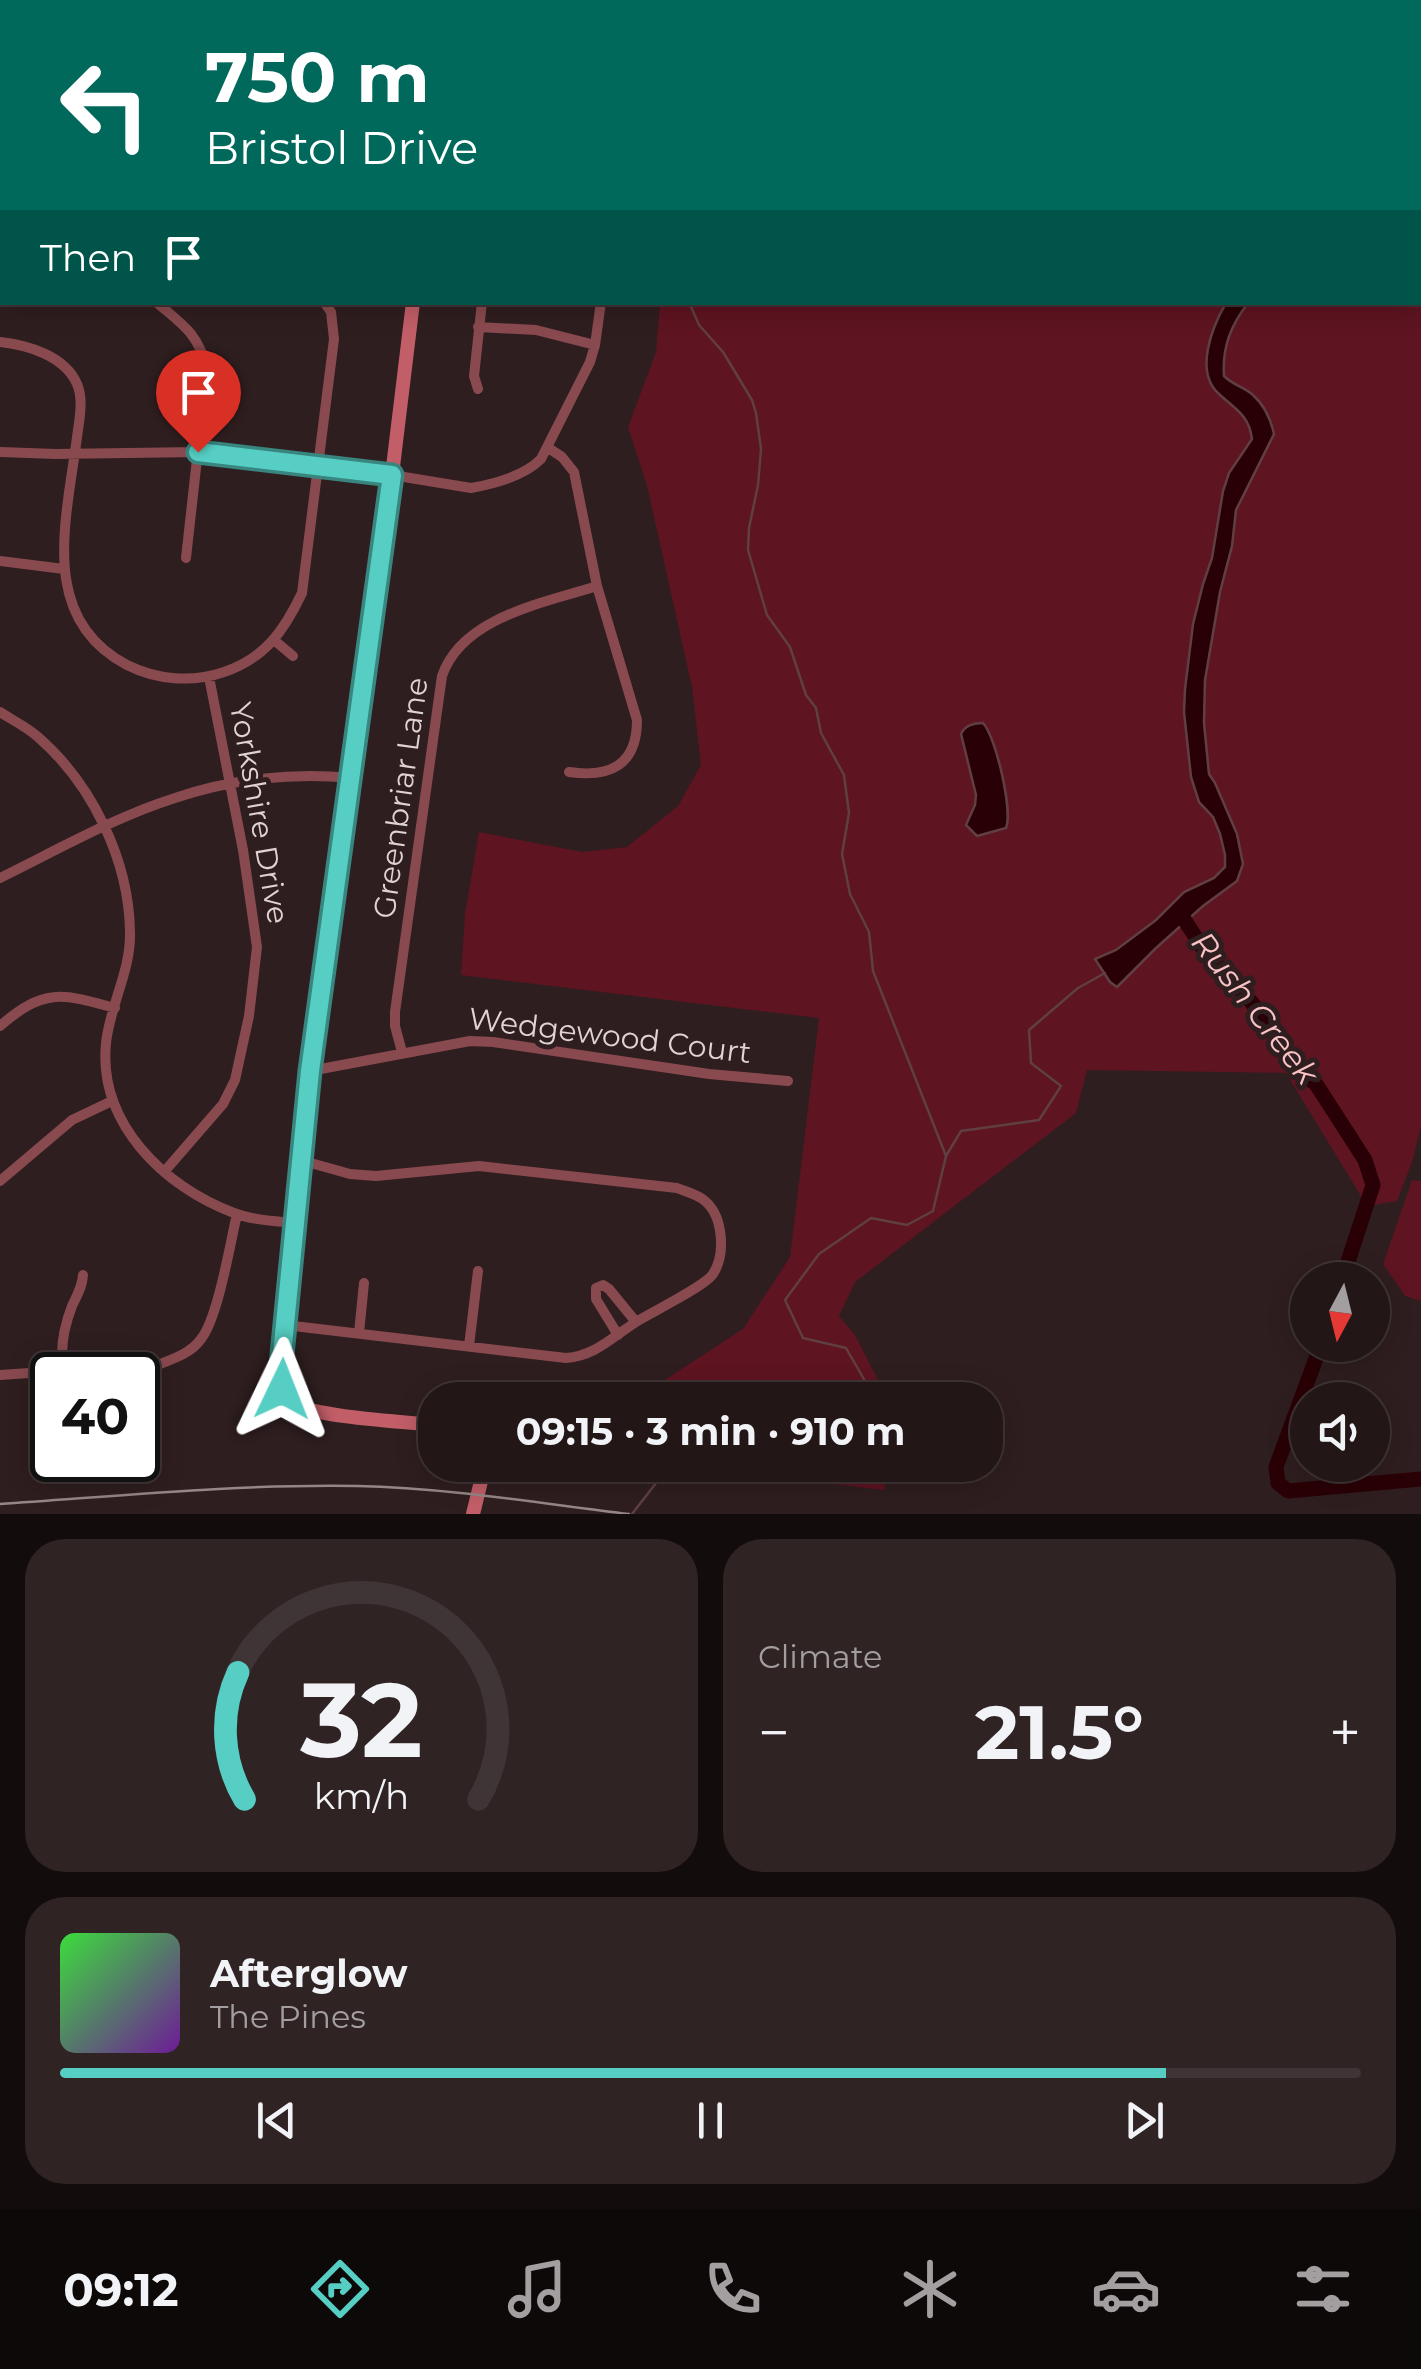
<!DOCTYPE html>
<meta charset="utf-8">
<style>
body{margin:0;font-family:Montserrat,sans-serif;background:#2f2324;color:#f1f3f6;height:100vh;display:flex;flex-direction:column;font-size:38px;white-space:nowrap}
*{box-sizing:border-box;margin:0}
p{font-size:32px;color:#a39fa1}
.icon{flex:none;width:55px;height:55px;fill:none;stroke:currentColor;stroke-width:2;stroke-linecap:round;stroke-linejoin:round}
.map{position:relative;height:1514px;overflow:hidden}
.panel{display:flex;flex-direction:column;gap:25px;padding:25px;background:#130c0d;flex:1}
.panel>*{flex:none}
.hud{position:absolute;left:0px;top:0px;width:1422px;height:305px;box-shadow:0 5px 25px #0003,0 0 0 2px #403536;background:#00695c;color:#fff;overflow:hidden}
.needle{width:65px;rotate:187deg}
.fabs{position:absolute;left:1290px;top:1262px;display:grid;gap:20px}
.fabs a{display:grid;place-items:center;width:100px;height:100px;border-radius:50%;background:#231617;box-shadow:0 5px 25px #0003,0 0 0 2px #403536;font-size:50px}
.speed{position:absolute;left:30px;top:1352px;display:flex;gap:20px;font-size:50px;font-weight:700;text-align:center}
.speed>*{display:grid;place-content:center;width:130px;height:130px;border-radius:50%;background:#231617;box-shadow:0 5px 25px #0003,0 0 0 2px #403536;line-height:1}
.speed .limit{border:5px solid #111;border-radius:15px;background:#fff;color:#111}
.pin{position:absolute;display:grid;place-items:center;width:85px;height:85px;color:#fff;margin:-102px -42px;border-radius:50% 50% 50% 0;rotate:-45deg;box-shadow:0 0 10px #0007}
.pin .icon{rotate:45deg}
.me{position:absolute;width:110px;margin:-55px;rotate:2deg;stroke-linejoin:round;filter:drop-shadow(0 0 8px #0008)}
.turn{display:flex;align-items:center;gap:35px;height:210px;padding:0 40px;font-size:45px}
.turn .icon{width:130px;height:130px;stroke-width:2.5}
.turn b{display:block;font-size:70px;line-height:85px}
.then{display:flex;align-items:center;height:95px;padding:0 40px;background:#0003;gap:20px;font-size:38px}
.big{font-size:75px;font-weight:700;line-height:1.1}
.panel .tile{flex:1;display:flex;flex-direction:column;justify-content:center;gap:15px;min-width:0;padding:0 35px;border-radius:40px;background:#2f2324}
.panel .dial{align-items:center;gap:0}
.dial svg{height:260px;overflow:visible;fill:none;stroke:#403536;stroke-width:7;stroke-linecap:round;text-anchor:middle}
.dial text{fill:#f1f3f6;stroke:none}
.song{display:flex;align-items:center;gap:30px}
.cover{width:120px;height:120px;border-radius:15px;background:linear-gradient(135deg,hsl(120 70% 55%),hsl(280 70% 35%))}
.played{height:10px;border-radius:5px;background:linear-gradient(90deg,#56cec3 85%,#403536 85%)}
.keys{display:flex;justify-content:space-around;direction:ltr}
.heat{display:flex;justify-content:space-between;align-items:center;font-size:55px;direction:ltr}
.panel .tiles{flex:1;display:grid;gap:25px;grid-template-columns:1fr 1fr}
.tile:last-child{grid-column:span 2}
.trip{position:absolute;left:418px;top:1382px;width:585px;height:100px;border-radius:40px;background:#231617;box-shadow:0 5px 25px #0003,0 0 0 2px #403536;font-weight:700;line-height:100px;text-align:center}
.menu{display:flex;height:160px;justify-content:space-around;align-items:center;background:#0e0909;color:#a39fa1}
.menu .icon{width:70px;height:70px}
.menu .on{color:#56cec3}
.menu b{font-size:45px;color:#f1f3f6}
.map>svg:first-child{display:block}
.green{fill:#5e1421}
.water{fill:#290005;stroke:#603f43;stroke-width:2.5}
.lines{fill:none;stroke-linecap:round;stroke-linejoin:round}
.stream{stroke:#603f43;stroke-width:2.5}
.river{stroke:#290005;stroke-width:15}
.street{stroke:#894a4f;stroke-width:10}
.secondary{stroke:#c25e68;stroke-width:14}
.rail{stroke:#958788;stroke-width:2.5}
.route-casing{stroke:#38867f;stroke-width:25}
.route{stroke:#56cec3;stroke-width:18}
.labels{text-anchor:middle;stroke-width:10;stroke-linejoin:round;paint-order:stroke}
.street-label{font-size:30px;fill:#dfd3d3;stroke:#2f1e1f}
.water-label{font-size:32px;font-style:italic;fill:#f9c2c4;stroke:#2f1e1f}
</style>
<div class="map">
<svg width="1421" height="1514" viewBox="0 0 1421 1514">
<rect width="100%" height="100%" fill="#2f1e1f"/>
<!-- green -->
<path class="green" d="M1194 0H1421V1126L1412 1162 1397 1201 1367 1206 1286 1073 1087 1070 1076 1113 855 1282 839 1316 855 1335 888 1400H634L743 1329 790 1257 819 1018 461 975 465 914 479 832 582 852 627 847 678 806 701 765 692 687 647 486 628 427 656 352 660 303 1420 302V2H1194Z
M1412 1180 1421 1181V1301L1405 1296 1383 1264Z
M670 1465H889L884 1490Z"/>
<!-- water -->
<path class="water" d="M1226 303H1248C1231 325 1222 347 1224 376 1233 385 1244 387 1253 395 1264 405 1271 420 1274 434L1236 510 1232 546 1220 592 1205 680 1204 723 1209 774 1215 783 1237 834 1243 864 1237 881 1203 906 1156 948 1117 987 1110 982 1095 959 1116 950 1156 920 1184 892 1214 878 1225 867V855L1220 834 1213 817 1199 802 1191 777 1184 712 1185 689 1193 624 1203 584 1212 558 1223 491 1229 473 1252 439C1249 415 1235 409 1219 394 1194 372 1212 327 1226 303Z
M983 723C996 737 1013 811 1006 828L977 836 966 825 975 805 976 795 961 734C965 725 973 723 983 723Z"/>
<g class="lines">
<!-- stream -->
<path class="stream" d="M604 0 605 2
M689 302 699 325 723 352 752 400 756 413 761 449 758 485 749 528 748 550 767 615 790 647 806 695 816 708 821 733 844 775 849 813 842 854 850 894 869 932 873 971 946 1156
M740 1400H769
M876 1400 846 1348 803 1338 785 1300 819 1254 871 1218 907 1225 933 1211 946 1156 961 1131 1039 1120 1061 1086 1031 1063 1029 1030 1078 988 1105 973
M632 1514 670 1465"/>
<!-- river -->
<path class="river" d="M1186 907 1180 913 1204 950 1253 1004 1293 1061 1295 1068 1316 1084 1365 1160 1373 1185 1342 1280
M1321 1345 1276 1467 1278 1483 1288 1491 1421 1479"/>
<!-- street -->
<path class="street" d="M523 0 524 2
M675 0 676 2
M12 2 13 0
M133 2V0
M242 2V0
M1127 2V0
M0 123 2 124
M0 233H2
M156 302C183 325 198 333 207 369L186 558
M478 327 536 330 595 345
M0 342C28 345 65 356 77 384 84 400 79 421 77 437 67 518 37 618 127 665 157 680 192 683 224 672 265 658 284 631 302 593L334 339 331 312 324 302
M478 389 474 376 482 302
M547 447 562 457 574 472 597 586 637 720C637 765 610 778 569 772
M0 452 56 454 199 452 392 475 471 488C494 484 524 476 541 459L590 362 595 345 601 302
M0 561 64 569
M274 640 293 656
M0 712C12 720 27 727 38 737 92 784 129 860 130 932 131 971 110 1005 106 1043 98 1123 164 1187 234 1213 252 1220 274 1221 294 1223
M0 878C57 850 115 817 175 798 231 779 293 772 351 778
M0 1026C44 988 61 993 115 1008
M402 1052 395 1026V1012L442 676C462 617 544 603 597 586
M310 1071 470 1041 493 1042 709 1074 788 1081
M164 1172 223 1104 235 1080 249 1016 257 947 243 850 209 677
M0 1181 72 1120 112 1101
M285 1325 566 1358C597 1356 615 1334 641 1319 656 1310 705 1286 713 1274 726 1254 723 1216 705 1201 697 1194 686 1192 677 1188L479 1166 376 1176 350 1174 300 1160
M359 1333 364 1283
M618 1335 596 1299V1288L603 1285 609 1289 636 1322
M469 1346 478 1271
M64 1370C59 1348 64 1327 72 1306 77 1295 82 1288 83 1275
M0 1375 160 1364C175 1358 191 1353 201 1339 218 1318 230 1244 237 1214"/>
<!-- secondary -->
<path class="secondary" d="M751 2 752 0
M0 53H2
M413 302 392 475 310 1071 280 1375C281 1387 283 1396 293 1403 312 1417 406 1422 435 1425
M473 1514 485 1465"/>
<!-- rail -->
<path class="rail" d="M0 1504C119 1496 238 1484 357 1486 448 1488 538 1503 629 1514"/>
</g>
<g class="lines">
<defs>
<path id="route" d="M198 452 392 475 310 1071 280 1375 282 1389"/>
</defs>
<!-- route casing -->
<use href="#route" class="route-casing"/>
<!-- route -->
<use href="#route" class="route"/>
</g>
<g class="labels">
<!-- street labels -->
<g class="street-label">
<text transform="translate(401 798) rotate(-82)" y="10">Greenbriar Lane</text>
<text transform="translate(259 813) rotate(80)" y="10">Yorkshire Drive</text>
<text transform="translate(610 1036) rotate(7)" y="10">Wedgewood Court</text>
</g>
<!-- water labels -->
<g class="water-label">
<text transform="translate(1255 1008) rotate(52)" y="11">Rush Creek</text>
</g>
</g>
</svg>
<div class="fabs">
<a><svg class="needle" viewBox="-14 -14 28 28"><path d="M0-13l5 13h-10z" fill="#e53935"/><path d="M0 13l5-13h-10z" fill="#a39fa1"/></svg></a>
<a><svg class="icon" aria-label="sound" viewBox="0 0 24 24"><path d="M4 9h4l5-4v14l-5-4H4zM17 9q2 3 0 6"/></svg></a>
</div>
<div class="speed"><div class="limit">40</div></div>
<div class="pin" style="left:198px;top:452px;background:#d93025"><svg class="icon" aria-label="arrive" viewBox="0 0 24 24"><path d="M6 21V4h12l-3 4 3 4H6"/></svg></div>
<svg class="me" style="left:282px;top:1389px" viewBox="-20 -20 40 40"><path d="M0-17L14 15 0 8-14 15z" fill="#56cec3" stroke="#fff" stroke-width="4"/></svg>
<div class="trip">09:15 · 3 min · 910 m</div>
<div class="hud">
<div class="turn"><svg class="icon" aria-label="left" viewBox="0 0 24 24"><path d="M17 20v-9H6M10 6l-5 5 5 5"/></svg><div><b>750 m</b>Bristol Drive</div></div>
<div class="then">Then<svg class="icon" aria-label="arrive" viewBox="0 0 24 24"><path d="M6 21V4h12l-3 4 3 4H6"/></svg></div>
</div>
</div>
<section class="panel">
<div class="tiles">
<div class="tile dial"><svg viewBox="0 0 100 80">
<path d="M14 69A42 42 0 1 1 86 69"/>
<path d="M14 69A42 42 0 0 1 12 30" stroke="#56cec3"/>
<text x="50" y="56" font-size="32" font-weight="700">32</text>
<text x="50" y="72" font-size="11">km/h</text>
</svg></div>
<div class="tile"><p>Climate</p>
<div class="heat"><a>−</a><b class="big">21.5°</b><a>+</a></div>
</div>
<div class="tile">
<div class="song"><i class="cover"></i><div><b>Afterglow</b><p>The Pines</p></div></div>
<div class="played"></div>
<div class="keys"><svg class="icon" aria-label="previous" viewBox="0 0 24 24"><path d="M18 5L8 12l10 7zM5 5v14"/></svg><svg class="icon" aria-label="pause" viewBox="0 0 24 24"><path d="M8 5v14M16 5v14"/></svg><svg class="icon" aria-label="next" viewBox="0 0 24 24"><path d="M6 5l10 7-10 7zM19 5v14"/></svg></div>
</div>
</div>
</section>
<nav class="menu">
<b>09:12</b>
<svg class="icon on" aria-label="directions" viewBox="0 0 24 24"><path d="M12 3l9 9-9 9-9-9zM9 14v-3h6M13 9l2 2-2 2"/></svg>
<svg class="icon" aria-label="music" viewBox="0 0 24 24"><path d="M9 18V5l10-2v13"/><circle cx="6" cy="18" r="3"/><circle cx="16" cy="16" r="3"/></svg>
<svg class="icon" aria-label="phone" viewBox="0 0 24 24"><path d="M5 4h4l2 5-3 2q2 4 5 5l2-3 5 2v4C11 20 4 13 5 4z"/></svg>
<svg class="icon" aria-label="climate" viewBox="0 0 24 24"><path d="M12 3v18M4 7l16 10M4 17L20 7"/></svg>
<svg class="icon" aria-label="car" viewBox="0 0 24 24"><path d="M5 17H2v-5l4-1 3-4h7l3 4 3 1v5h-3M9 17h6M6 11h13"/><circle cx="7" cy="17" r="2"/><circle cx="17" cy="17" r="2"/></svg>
<svg class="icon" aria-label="filters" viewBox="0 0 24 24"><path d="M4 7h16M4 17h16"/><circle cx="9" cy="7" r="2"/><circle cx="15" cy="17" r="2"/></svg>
</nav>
